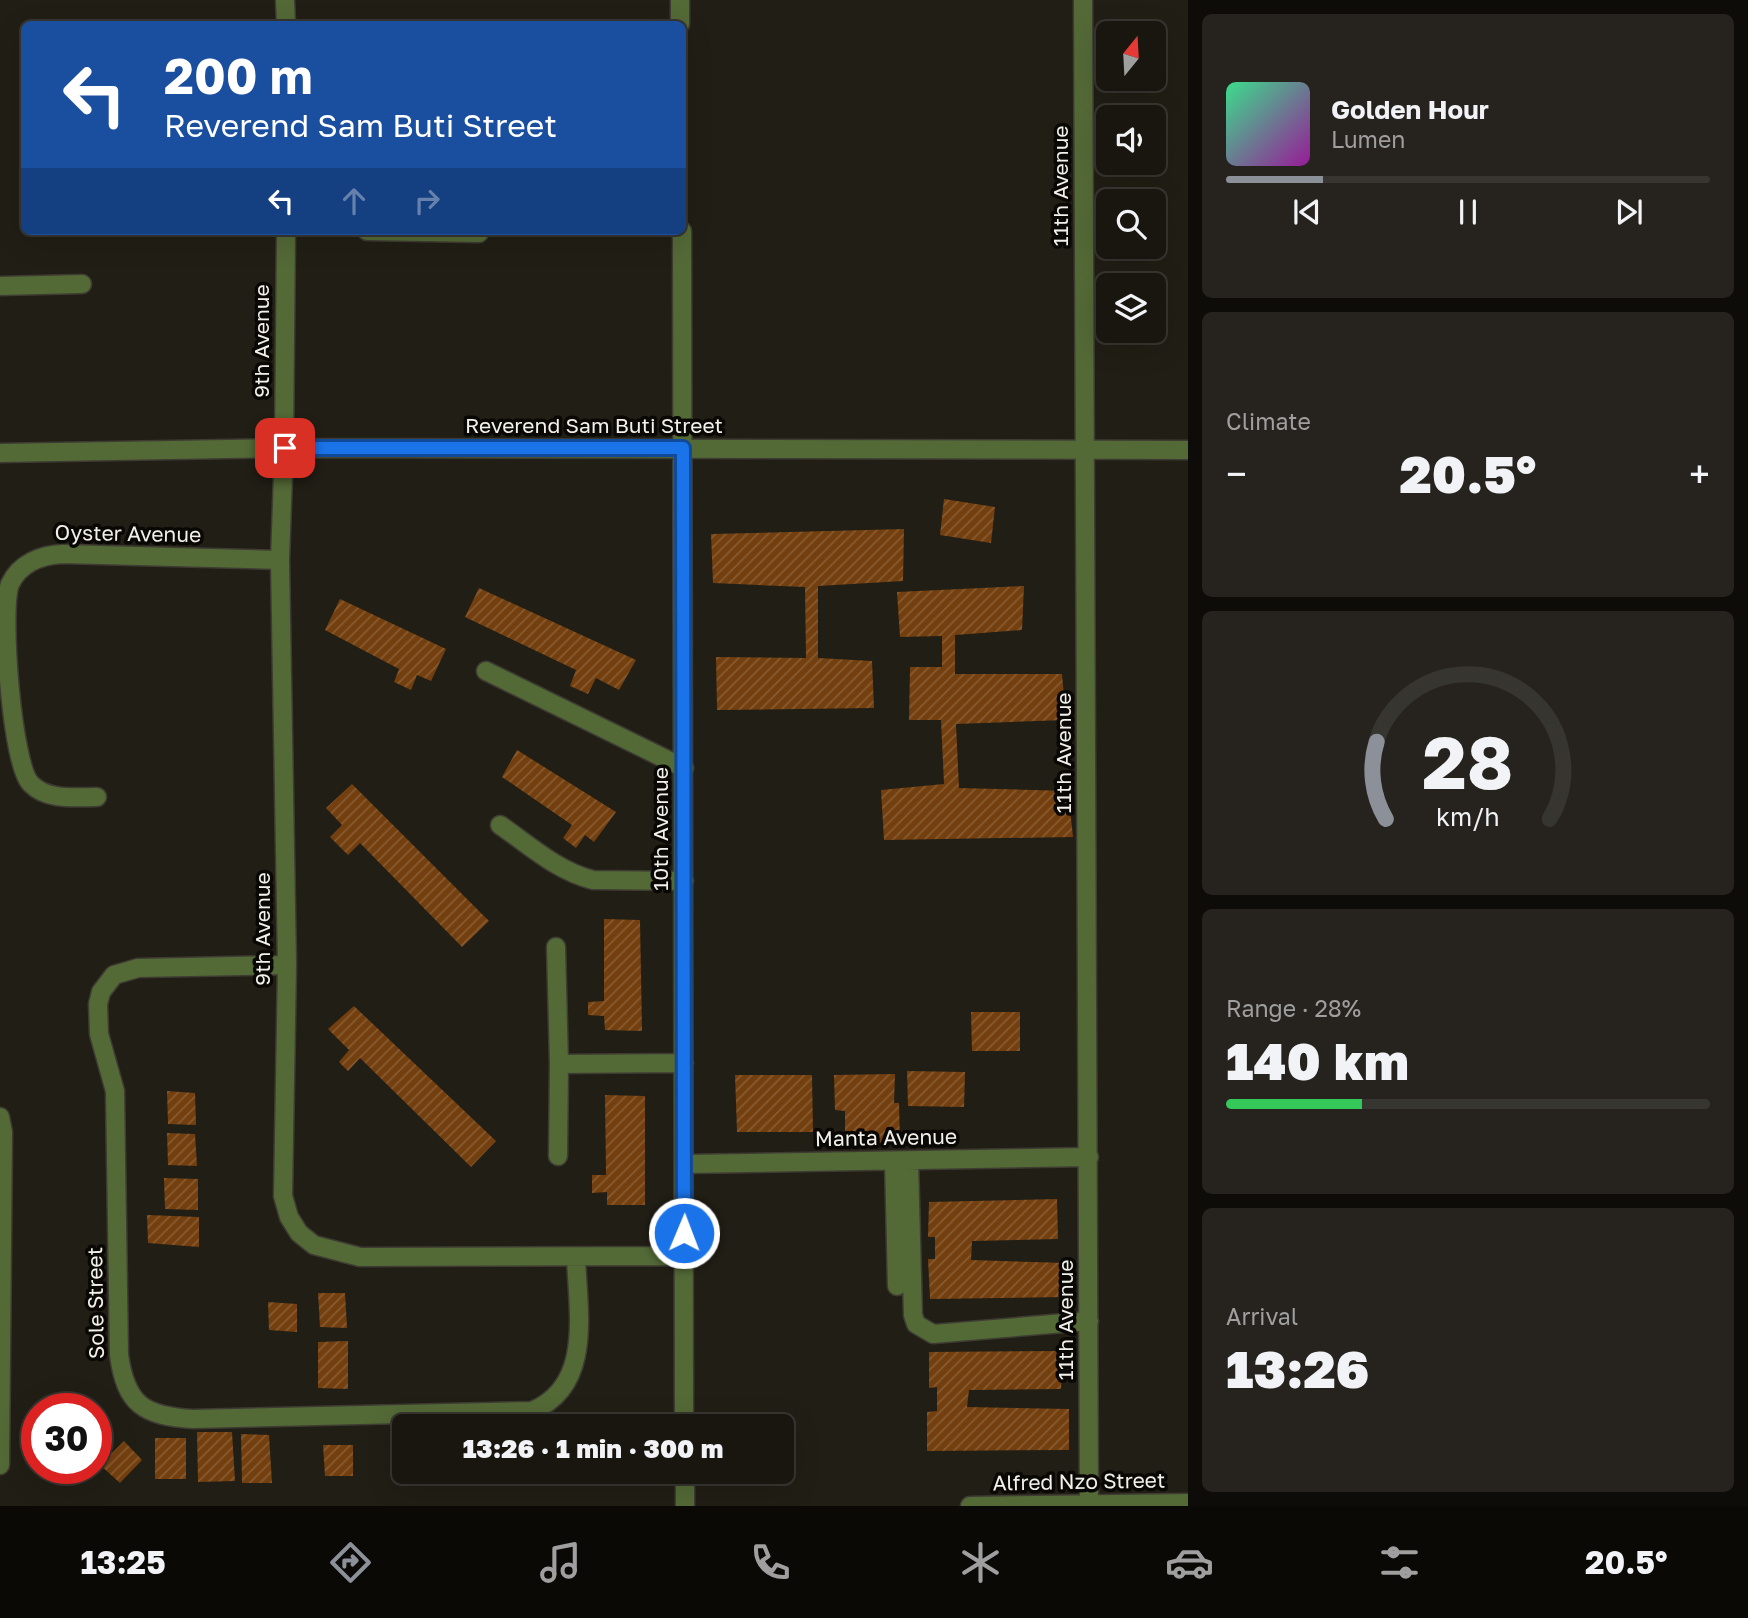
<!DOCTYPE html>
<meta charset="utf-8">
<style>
body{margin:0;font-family:"Golos Text",sans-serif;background:#26231e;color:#f1f3f6;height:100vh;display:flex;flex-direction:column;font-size:26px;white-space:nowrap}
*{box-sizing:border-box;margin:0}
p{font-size:23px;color:#9f9f9f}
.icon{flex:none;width:38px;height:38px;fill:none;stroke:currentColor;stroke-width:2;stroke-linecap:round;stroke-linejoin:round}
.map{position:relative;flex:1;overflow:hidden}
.details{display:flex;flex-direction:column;gap:14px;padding:14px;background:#0e0c09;width:560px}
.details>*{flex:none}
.banner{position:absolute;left:21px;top:21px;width:665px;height:214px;border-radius:10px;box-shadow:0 7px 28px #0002,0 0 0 2px #373530;background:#1a4fa0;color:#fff;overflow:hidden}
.needle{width:46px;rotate:18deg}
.buttons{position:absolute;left:1096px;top:21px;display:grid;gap:14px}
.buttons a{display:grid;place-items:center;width:70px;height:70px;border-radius:10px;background:#191610;box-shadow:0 7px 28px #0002,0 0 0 2px #373530;font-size:35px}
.speed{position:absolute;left:21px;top:1393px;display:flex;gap:14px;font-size:35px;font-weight:700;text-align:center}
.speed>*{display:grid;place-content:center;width:91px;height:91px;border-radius:50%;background:#191610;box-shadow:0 7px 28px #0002,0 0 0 2px #373530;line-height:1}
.speed .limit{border:10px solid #d22;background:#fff;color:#111}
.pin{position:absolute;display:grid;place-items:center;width:60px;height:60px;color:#fff;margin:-30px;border-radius:14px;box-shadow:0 4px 10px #0006}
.me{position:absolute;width:77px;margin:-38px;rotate:1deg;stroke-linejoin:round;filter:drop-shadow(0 0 5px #0008)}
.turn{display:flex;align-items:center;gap:24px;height:147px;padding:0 28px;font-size:32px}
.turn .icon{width:91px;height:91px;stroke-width:2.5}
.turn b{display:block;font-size:49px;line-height:60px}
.lanes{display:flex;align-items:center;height:66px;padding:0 28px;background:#0003;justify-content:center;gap:35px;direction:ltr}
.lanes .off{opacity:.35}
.big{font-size:52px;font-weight:800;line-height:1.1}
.details .widget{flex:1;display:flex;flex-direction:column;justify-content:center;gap:10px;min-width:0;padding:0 24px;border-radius:10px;background:#26231e}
.details .dial{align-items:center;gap:0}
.dial svg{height:182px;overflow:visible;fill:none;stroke:#373530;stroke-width:7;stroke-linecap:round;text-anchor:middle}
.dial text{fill:#f1f3f6;stroke:none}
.song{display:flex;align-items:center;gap:21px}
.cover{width:84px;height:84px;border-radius:10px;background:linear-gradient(135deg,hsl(150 70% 55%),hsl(300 70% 35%))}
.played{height:7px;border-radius:4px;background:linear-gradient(90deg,#8c9099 20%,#373530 20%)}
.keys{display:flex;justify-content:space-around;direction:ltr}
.heat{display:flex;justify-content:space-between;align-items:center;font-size:38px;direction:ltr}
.charge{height:10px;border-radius:5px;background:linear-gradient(90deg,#34c759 28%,#373530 0)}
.trip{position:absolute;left:392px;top:1414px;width:402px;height:70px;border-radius:10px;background:#191610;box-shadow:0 7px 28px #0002,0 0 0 2px #373530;font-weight:800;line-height:70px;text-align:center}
.tab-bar{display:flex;height:112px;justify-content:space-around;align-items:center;background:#0a0906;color:#9f9f9f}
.tab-bar .icon{width:49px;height:49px}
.tab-bar .on{color:#8c9099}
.tab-bar b{font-size:32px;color:#f1f3f6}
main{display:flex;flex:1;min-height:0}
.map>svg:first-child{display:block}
.building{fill:url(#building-hatch)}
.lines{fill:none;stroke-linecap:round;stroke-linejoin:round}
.minor-casing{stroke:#3e3b33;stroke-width:21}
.minor{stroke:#536936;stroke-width:18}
.route-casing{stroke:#114b97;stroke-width:18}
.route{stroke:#1a73e8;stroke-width:12}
.labels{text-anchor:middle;stroke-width:7;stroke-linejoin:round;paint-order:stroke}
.street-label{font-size:21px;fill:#f2f0ea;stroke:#0a0805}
</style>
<main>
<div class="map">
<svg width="1188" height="1506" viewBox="0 0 1188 1506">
<defs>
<pattern id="building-hatch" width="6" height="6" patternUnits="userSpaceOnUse" patternTransform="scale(1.75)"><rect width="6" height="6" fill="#733f0e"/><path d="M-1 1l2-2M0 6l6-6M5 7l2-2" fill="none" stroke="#875b31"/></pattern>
</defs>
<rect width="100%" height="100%" fill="#211e15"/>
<!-- building -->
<path class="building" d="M944 499 995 507 991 543 940 535Z
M904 529 903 581 818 586V658L872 661 874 708 717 710 716 657 806 658 805 587 713 583 711 534Z
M1024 586 1022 630 955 635V674H1062L1066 720 956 724 959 788 1068 791 1073 837 884 840 881 790 944 784 941 720H909L910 667H942V636L900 637 897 592Z
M479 588 636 660 619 690 596 678 588 694 570 686 576 670 465 617Z
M340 599 446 649 431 681 417 675 411 690 394 682 399 669 325 630Z
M517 750 616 812 594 842 585 835 576 848 563 838 572 825 502 777Z
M352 784 489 921 462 947 360 843 348 855 330 837 342 825 326 808Z
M604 919 640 920 642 1031 605 1030 604 1016 588 1015V1002L604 1001Z
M354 1006 496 1141 471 1167 360 1058 348 1071 339 1062 349 1050 328 1029Z
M971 1012H1020V1051H972Z
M907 1071 965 1072 964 1107 908 1106Z
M895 1074 894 1103H899L900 1142 845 1144V1111L835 1110 834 1075Z
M735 1075H812L813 1132H737Z
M167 1091 195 1093 196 1125 168 1124Z
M605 1095 645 1096V1205H607V1192L592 1193V1175H606Z
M167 1133 195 1134 197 1166 168 1165Z
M164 1178 198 1179V1210L165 1209Z
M1057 1199 1058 1239 972 1241 971 1260 1066 1263 1065 1297 930 1299 928 1259H935V1237H928L929 1202Z
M147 1215 199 1217V1247L148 1243Z
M318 1293H345L347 1328 320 1327Z
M268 1302 297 1304V1332L269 1330Z
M348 1341V1389L318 1388V1342Z
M1063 1351 1061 1389 969 1390 967 1407 1069 1409V1450L927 1451V1412L937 1411V1387L929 1388V1352Z
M96 1420 113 1437 96 1452Z
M197 1432H232L235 1481 198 1482Z
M241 1434 269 1435 272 1483H242Z
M155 1438H186V1479H155Z
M124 1441 142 1460 120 1483 100 1465Z
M323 1445H353V1476H325Z"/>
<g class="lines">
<defs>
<path id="minor" d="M285 0 286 24
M680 0V24
M1083 0 1089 1506
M286 231 284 448 280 560 287 965 283 1196 289 1217 299 1233 314 1245 360 1257 684 1256
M367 231 479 233
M682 231 684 1426
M0 286 82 284
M0 453 284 448 1188 450
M486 671 684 768
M97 797C75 797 48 801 31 784 12 766 0 610 10 584 20 563 41 555 63 554L280 560
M500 825C529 845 557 871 593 880L684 881
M556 947 559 1064 684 1063
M287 965 138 968 114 975 101 992 98 1004 99 1034 115 1091 119 1355C126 1405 144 1416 193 1419L532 1411C593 1386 578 1312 576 1258
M0 1117 3 1132 0 1465
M558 1156 559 1064
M894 1161 897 1286
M909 1161 913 1315 916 1324 933 1334 1089 1321
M685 1164 1089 1157
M685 1472V1506
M970 1506 1188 1503"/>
</defs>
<!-- minor casing -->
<use href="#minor" class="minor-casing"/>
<!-- minor -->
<use href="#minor" class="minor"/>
</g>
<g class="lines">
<defs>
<path id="route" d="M285 448H683L684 1233"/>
</defs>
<!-- route casing -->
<use href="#route" class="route-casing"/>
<!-- route -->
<use href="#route" class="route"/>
</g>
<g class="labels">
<!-- street labels -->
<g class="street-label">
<text transform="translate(1061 186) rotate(-90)" y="7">11th Avenue</text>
<text transform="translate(262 341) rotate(-90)" y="7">9th Avenue</text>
<text x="594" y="433">Reverend Sam Buti Street</text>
<text transform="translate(128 534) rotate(1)" y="7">Oyster Avenue</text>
<text transform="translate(1064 753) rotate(-90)" y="7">11th Avenue</text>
<text transform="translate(661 829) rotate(-90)" y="7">10th Avenue</text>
<text transform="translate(263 929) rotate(-90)" y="7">9th Avenue</text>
<text transform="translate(886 1138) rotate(-1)" y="7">Manta Avenue</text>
<text transform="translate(96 1303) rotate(-91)" y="7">Sole Street</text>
<text transform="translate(1066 1320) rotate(-90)" y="7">11th Avenue</text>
<text transform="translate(1079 1482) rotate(-1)" y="7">Alfred Nzo Street</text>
</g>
</g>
</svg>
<div class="buttons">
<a><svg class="needle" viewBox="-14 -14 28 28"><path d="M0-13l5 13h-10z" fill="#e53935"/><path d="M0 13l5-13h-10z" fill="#9f9f9f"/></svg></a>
<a><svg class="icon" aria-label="sound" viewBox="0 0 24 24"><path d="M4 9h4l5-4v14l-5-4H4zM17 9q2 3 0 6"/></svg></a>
<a><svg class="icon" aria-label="search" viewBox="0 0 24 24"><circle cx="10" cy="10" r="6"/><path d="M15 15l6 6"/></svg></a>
<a><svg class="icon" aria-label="layers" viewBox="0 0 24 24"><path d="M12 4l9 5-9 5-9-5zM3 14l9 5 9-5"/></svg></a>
</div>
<div class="speed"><div class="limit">30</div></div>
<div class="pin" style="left:285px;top:448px;background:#d93025"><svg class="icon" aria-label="arrive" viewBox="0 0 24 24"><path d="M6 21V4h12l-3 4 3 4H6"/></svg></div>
<svg class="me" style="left:684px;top:1233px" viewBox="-20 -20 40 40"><circle r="17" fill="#1a73e8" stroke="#fff" stroke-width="3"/><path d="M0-11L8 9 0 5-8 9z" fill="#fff"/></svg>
<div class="trip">13:26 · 1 min · 300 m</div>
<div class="banner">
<div class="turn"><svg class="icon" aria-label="left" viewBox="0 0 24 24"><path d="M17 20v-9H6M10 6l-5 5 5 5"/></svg><div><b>200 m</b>Reverend Sam Buti Street</div></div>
<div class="lanes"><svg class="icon" aria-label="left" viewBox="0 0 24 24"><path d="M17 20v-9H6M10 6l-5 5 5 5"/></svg><svg class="icon off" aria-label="ahead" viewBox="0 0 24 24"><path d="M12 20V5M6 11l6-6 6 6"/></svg><svg class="icon off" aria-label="right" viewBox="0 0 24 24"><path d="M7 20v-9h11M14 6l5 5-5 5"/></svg></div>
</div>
</div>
<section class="details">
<div class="widget">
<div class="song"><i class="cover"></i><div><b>Golden Hour</b><p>Lumen</p></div></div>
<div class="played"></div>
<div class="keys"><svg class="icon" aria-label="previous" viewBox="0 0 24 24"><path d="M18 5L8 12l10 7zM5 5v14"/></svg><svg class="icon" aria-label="pause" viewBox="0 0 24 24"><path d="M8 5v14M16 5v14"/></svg><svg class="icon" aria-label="next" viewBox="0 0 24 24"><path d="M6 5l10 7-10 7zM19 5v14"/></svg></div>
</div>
<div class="widget"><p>Climate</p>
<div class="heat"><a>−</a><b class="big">20.5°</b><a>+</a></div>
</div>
<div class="widget dial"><svg viewBox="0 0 100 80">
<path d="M14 69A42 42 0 1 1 86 69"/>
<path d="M14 69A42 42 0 0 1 10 35" stroke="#8c9099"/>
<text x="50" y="56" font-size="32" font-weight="700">28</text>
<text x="50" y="72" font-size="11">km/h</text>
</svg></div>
<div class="widget"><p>Range · 28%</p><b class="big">140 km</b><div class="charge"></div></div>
<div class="widget"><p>Arrival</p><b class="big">13:26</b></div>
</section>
</main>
<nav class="tab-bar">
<b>13:25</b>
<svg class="icon on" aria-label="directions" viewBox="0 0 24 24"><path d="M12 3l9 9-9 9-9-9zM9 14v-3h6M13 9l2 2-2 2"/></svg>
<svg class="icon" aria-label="music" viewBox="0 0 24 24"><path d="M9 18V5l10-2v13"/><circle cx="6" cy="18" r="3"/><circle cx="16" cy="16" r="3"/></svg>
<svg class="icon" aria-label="phone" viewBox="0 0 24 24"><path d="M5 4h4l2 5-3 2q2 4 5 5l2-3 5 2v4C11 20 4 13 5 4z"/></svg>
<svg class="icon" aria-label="climate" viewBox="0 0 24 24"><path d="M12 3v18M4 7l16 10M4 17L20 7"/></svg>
<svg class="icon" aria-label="car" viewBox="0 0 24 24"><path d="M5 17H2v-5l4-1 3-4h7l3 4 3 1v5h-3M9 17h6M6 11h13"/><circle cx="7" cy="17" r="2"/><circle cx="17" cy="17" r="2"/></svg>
<svg class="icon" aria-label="filters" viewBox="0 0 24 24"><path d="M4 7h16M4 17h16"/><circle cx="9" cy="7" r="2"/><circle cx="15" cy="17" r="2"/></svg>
<b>20.5°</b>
</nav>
